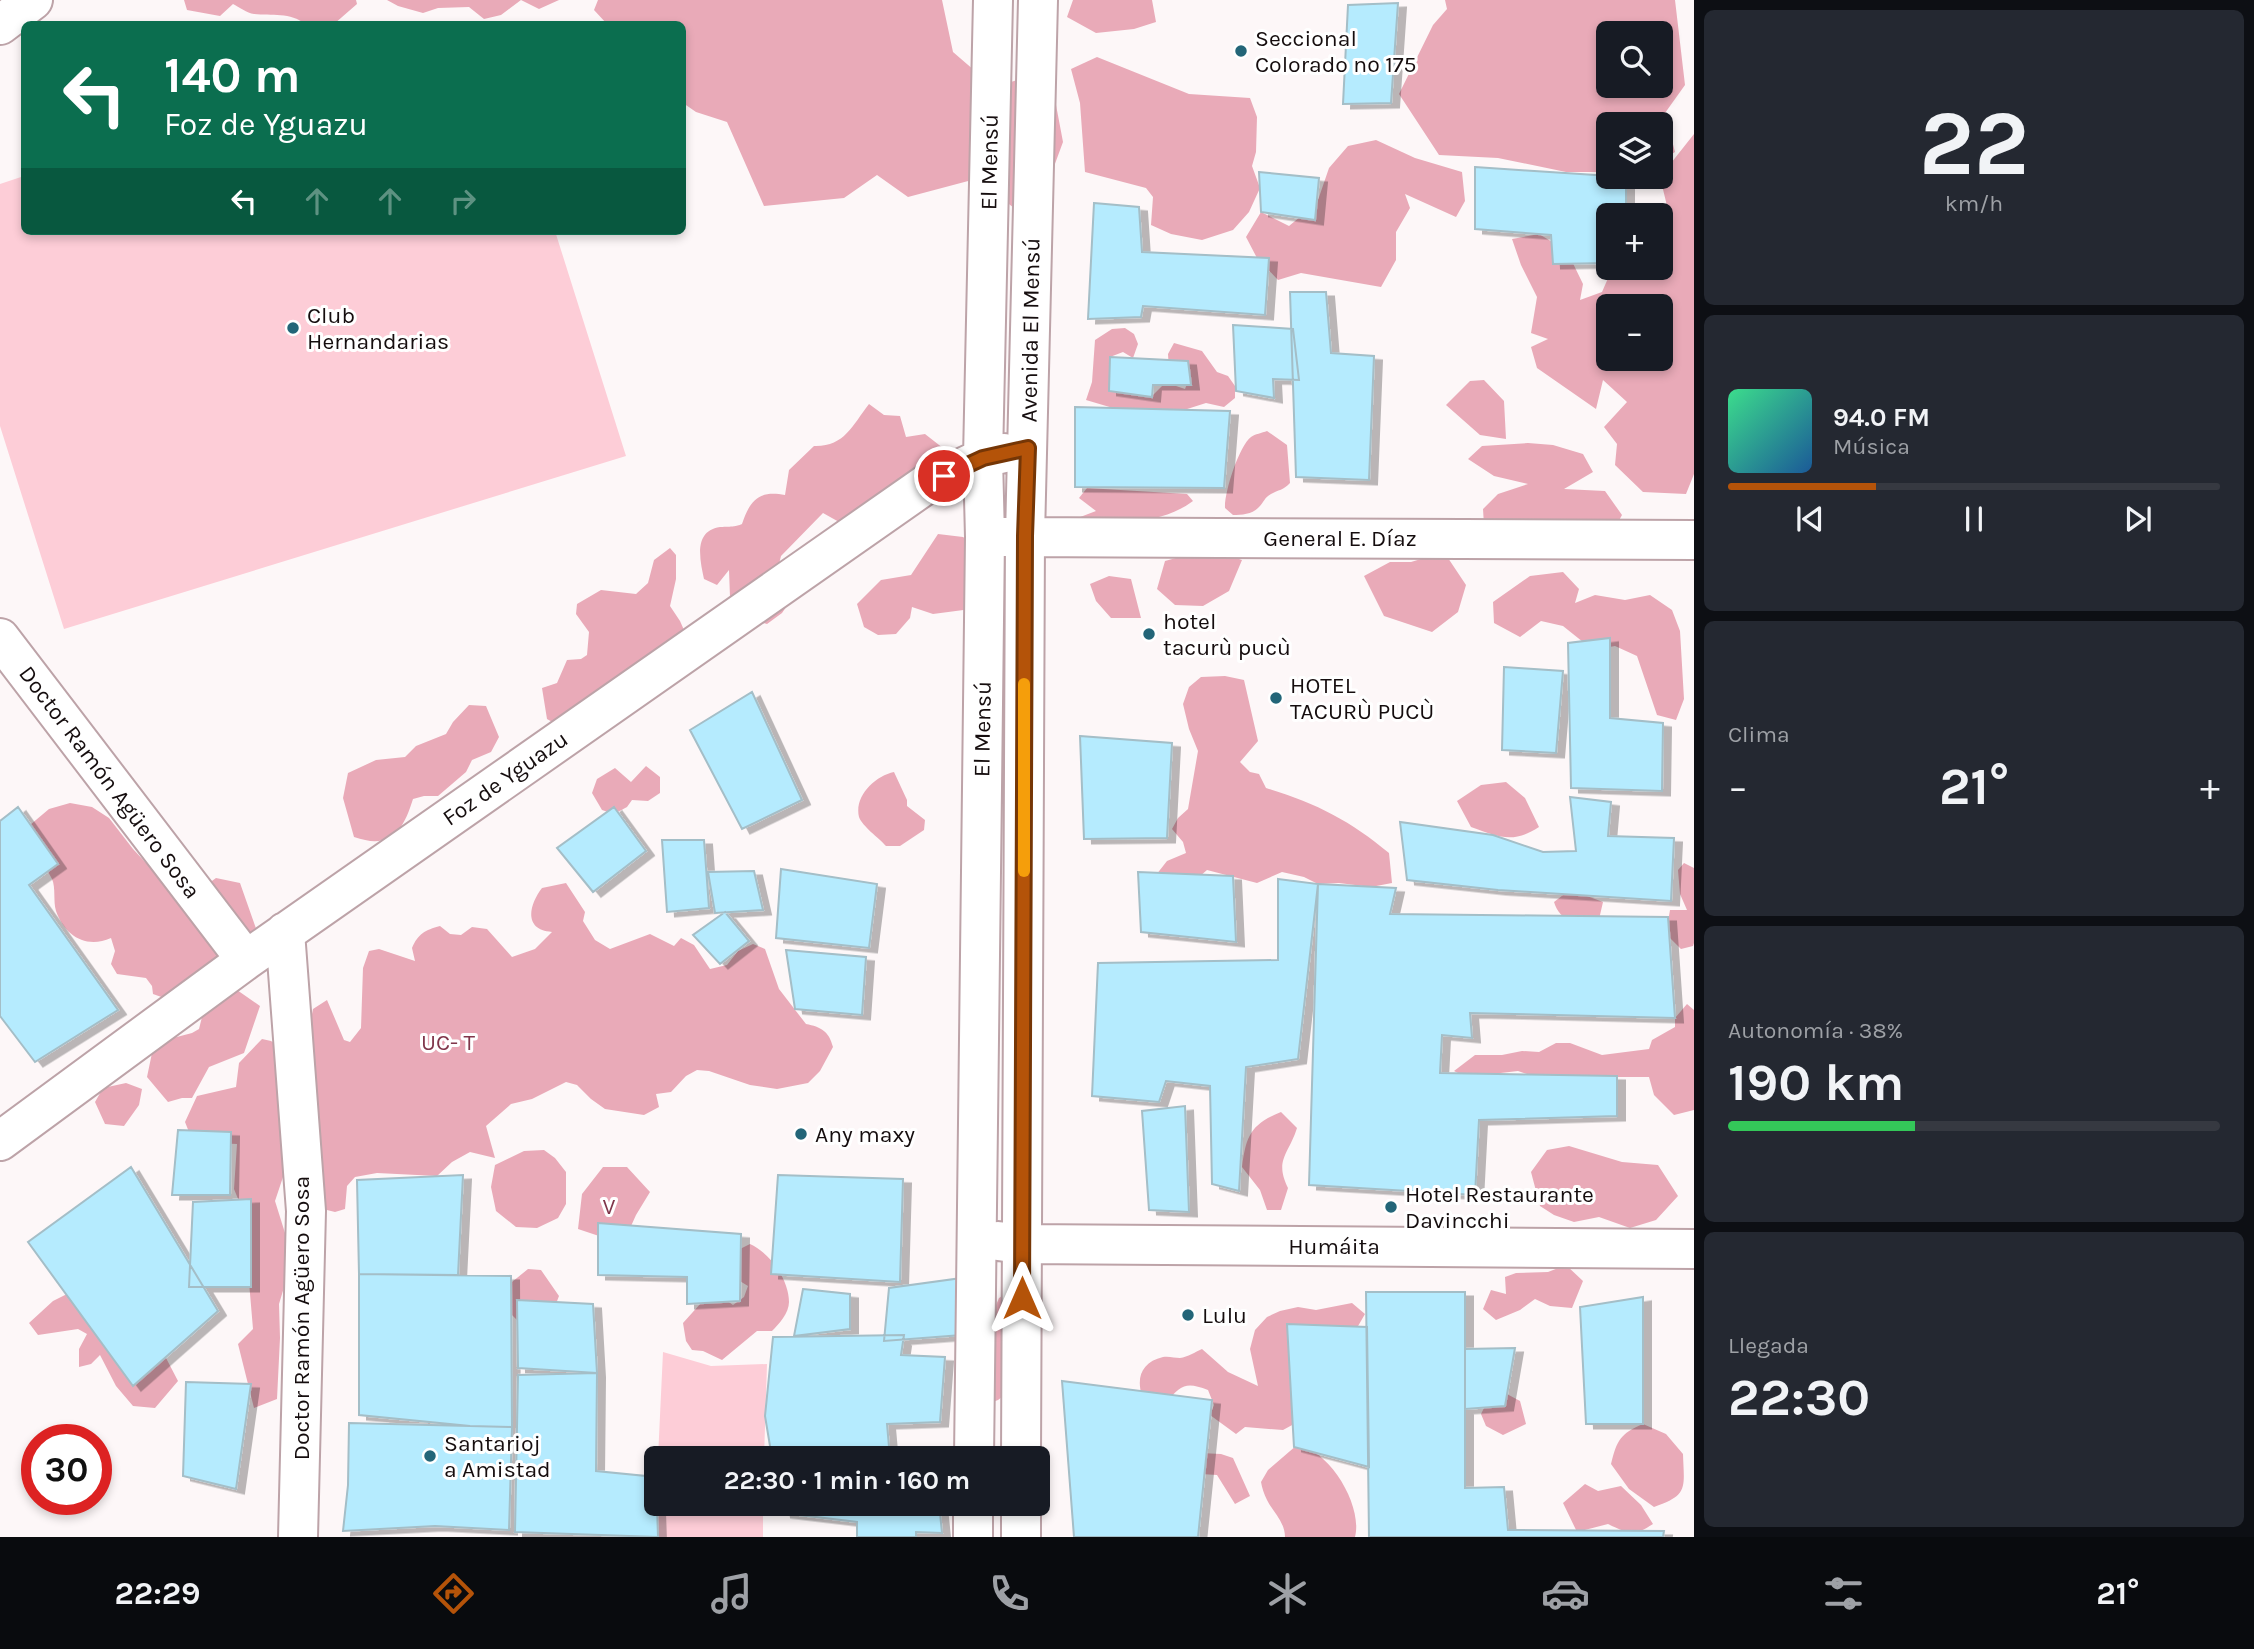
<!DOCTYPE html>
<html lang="es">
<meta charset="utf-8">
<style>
body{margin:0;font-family:Karla,sans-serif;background:#242831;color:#f1f3f6;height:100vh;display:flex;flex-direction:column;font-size:26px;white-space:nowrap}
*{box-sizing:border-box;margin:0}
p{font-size:23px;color:#9ea1a6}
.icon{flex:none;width:38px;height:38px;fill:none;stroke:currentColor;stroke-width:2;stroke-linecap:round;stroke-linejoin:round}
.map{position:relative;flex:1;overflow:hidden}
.details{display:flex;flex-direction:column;gap:10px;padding:10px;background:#0d0f14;width:560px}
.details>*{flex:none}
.guide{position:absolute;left:21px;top:21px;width:665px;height:214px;border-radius:10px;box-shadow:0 4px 10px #0003;background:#0b6e4f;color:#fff;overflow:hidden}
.controls{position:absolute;left:1596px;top:21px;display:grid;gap:14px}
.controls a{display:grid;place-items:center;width:77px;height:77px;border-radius:10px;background:#171b24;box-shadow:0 4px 10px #0003;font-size:35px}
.speed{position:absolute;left:21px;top:1424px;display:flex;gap:14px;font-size:35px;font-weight:700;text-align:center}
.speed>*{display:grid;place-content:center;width:91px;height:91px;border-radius:50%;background:#171b24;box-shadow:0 4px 10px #0003;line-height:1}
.speed .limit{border:10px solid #d22;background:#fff;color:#111}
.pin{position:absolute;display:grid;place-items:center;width:60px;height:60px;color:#fff;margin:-30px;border:4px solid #fff;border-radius:50%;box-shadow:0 2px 7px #0007}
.me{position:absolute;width:77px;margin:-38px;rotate:0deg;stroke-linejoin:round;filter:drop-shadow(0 0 5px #0008)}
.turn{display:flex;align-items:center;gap:24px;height:147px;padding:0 28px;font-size:32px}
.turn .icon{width:91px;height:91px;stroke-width:2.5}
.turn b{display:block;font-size:49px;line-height:60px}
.lanes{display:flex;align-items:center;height:66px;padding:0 28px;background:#0003;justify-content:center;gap:35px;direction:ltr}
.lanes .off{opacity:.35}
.big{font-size:52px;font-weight:700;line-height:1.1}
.details .tile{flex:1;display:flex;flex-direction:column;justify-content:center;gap:10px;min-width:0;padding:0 24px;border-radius:10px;background:#242831}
.details .dial{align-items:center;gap:0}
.dial b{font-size:91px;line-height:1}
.song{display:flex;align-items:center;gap:21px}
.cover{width:84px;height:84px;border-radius:10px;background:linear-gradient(135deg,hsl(150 70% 55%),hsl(210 70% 35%))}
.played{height:7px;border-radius:4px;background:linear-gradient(90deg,#b45309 30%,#363941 30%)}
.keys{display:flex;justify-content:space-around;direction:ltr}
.heat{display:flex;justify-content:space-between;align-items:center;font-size:38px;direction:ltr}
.charge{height:10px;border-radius:5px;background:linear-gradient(90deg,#34c759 38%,#363941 0)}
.trip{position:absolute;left:644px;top:1446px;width:406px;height:70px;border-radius:10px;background:#171b24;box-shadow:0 4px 10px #0003;font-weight:700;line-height:70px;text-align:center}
.dock{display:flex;height:112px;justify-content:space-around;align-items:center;background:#090b0e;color:#9ea1a6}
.dock .icon{width:49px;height:49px}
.dock .selected{color:#b45309}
.dock b{font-size:32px;color:#f1f3f6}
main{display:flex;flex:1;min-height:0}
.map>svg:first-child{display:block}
.green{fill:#fdcdd7}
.forest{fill:#e9aab8;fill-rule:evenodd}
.building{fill:#b5ebfe;stroke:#a4bec7;stroke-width:2;filter:url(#shadow)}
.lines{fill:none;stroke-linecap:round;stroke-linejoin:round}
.minor-casing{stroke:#bda3a8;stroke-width:42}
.minor{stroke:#fff;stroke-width:38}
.route-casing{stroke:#753606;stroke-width:18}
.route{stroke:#b45309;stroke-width:12}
.slow{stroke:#f59e0b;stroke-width:12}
.poi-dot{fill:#236578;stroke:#fff;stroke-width:2.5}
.labels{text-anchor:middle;stroke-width:6;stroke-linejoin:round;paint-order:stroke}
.poi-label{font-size:23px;fill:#150d0e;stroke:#fff;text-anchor:start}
.street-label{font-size:23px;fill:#150d0e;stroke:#fff}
.park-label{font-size:23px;fill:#80364b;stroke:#fff}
</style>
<main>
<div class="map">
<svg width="1694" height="1537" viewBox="0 0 1694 1537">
<defs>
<filter id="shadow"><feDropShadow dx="8" dy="4.5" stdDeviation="0" flood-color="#0004"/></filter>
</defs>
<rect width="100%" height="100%" fill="#fdf7f8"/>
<!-- green -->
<path class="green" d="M24 176V231H555L626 456 64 629 0 426V184Z
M663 1352 711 1366 767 1364 764 1458H658Z
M658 1503H763V1537H658Z"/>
<!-- forest -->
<path class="forest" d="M184 0H356L357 4 334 24H305C291 12 271 16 254 14 247 13 239 7 233 4L220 16 187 10Z
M387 0H559L539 9 521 0 501 15 484 19 469 7 438 8 423 13 398 6Z
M598 0H942L953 52 1004 96 1008 83 1017 80 1053 89 1063 142 1042 199 1014 208 986 186 987 176 908 197 877 175 844 198 764 206 727 122 696 112 683 103 682 24H607L594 10Z
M1073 0H1152L1156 22 1134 29 1096 33 1067 17Z
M1445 0H1675L1685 85 1665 113 1675 152 1661 161V124H1608V172H1566L1498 158 1439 155 1399 94 1433 25 1447 9ZM1608 33H1661V86H1608Z
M1097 57 1189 94 1250 98 1257 117 1256 152 1252 166 1260 188 1249 212 1233 230 1202 240 1171 234 1151 225 1153 197 1146 188 1085 172 1080 103 1071 69Z
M1694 134V474L1686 494 1643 492 1615 465 1617 444 1604 427 1627 402 1603 380 1596 409 1537 368 1531 347 1548 339 1531 333 1537 297 1521 265 1512 239 1539 234 1567 251 1583 284 1580 300 1602 292 1609 276 1602 255 1608 248V268H1661V230L1668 210 1660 177ZM1608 306H1661V359H1608Z
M1376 140 1415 158 1462 172 1465 201 1456 217 1405 194 1410 208 1396 232V260L1381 287 1301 273 1278 280 1257 258 1246 237 1261 212 1289 226 1317 203 1329 168 1348 146Z
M1125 328 1134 334 1138 344 1133 358 1123 352 1110 357 1109 391 1151 397 1163 385H1173L1185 389 1190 376 1181 368 1169 370 1168 354 1174 343 1202 351 1217 372 1228 376 1235 386V398L1224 407 1206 403 1184 410 1113 408 1086 400 1092 382 1095 340 1112 329Z
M1484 380 1504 401 1506 439 1480 435 1446 405 1470 381Z
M869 404 884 415 900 416 906 437 925 434 948 452 945 480 848 527 823 513 781 556 777 572 795 594 782 613 767 624 757 621 730 597 729 570 717 585 704 579C700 560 693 531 720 527 730 526 732 528 742 524 750 500 759 490 785 495L789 470 814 446C844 447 852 426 869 404Z
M1267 431 1287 445 1290 483C1284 490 1278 490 1271 494 1264 498 1264 502 1259 507 1253 514 1242 515 1233 515L1225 508C1224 493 1239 446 1251 437 1255 434 1262 433 1267 431Z
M1528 443 1553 445 1583 454 1593 472 1564 489 1605 491 1622 515 1604 548 1486 558 1483 509 1498 494 1528 484 1494 476 1468 459 1482 446Z
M1087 488 1187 494 1193 501C1158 527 1116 521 1075 519L1096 511 1079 498Z
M938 534 963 537 971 542V609L933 614 912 607 910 618 896 634 878 635 864 627 857 604 881 580 911 575Z
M670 548 676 555V579L670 606 680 621 699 664 685 678 666 688 561 727 547 719 542 688 557 683 567 660 581 659 587 655 589 632 576 614 577 604 601 590 636 594 648 583 654 560Z
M1444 552 1466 585 1458 612 1432 632 1384 616 1364 576 1390 562H1411Z
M1194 553 1224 554 1242 560 1229 591 1203 606 1175 605 1157 589 1165 561Z
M1563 572 1579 589 1575 603 1595 595 1625 600 1650 595 1672 610 1680 631 1684 699 1676 720 1657 715 1637 656 1615 646 1593 650 1563 626 1541 621 1520 637 1494 623 1493 602 1530 576Z
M1109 576 1131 579 1141 618H1111L1096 601 1090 584Z
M1225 676 1244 680 1258 741 1240 762 1250 772 1259 774 1266 788C1314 802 1351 821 1389 853L1392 883 1371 887 1339 883 1318 884 1304 877 1282 872 1257 883 1207 870 1199 877 1156 875 1167 861 1186 853 1183 842 1172 829 1178 818 1188 809 1198 751 1189 729 1183 704 1189 687 1201 677Z
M469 705 486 706 499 737 491 752 472 760 466 772 438 796H424L413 799C403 831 391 850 354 837L343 798 348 773 376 760 405 757 416 746 446 734 453 722Z
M646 766 660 777V793L648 801 632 800 627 807 614 814 602 810 592 793 597 779 615 768 631 782Z
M894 772 907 800V806L925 820 924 830 900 846H886C879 838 862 826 859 817 854 796 875 776 894 772Z
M1506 782 1525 798 1539 827C1513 844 1499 837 1471 827L1457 801 1481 785Z
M70 803 92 807 109 818 133 849 160 878 201 889 216 878 240 883 259 937 167 999 153 994 152 986 146 978 117 974 111 964 115 951 111 938C86 949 65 936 56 911 53 901 56 888 52 879 41 856 30 853 30 825L49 809Z
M1684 863 1694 868V943L1693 946 1681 949 1666 934 1670 910H1687L1680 894 1678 870Z
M566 883 585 912 583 921 595 940 610 949 650 934 674 946 681 938 694 945 710 969 727 965 738 951 753 944 765 949 779 989 806 1024C821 1027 829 1031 833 1047L820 1071 808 1083 777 1089 750 1085 709 1071 697 1070 686 1076 671 1092 656 1094 659 1107 644 1115 605 1109 591 1099 577 1085 566 1082 532 1099 511 1104 486 1126 495 1158 470 1152 452 1162 437 1176 377 1173 355 1177 347 1186 345 1209 335 1212 319 1208 310 1024 313 1009 327 1000 344 1040 350 1042 361 1028 363 968 369 951 379 949 415 961 412 948C418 934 425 930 440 926L450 934 461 935 472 927 487 929 512 957 535 949 552 932C523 930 529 905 542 888Z
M1567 892 1579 893 1603 902 1597 928C1578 925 1560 922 1554 902Z
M237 990 260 1006 244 1053 209 1067 192 1098H182L168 1102 147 1077 152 1053 173 1038 192 1033 199 1029 203 1013Z
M1687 1004 1694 1010V1110L1674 1115 1654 1095 1649 1077H1536L1518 1071 1466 1077 1454 1071 1475 1055H1502L1522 1051 1539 1052 1556 1043H1570L1602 1055 1649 1049 1652 1040 1675 1027V1018Z
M262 1039 271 1041 287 1052 297 1111 281 1136 288 1162 275 1201 285 1233 300 1242 298 1262 285 1284 279 1304 280 1338 277 1399 254 1408 238 1344 253 1329 243 1211 234 1189 237 1144 193 1142 185 1122 197 1096 236 1087 239 1063Z
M126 1083 142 1089 139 1105 124 1126 105 1124 95 1102 103 1088Z
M1281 1112 1297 1128C1289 1154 1274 1160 1288 1188L1281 1210H1267L1260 1190 1242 1167C1246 1137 1250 1124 1281 1112Z
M1569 1146 1622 1162 1658 1165 1678 1196 1656 1220 1630 1228 1599 1217 1574 1222 1554 1215 1540 1206 1531 1172 1547 1150Z
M544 1150 555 1158 566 1172V1204L558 1218 537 1228 516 1227 496 1211 491 1187 495 1165 524 1151Z
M603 1167H627L650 1192 636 1215 627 1235 605 1238 578 1229 582 1194Z
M750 1244C770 1253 789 1280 789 1302 789 1313 779 1324 772 1331H757L722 1360 703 1351 692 1350 686 1341 683 1323 701 1303 719 1295 733 1305 744 1297 748 1286 730 1275 732 1253Z
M1566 1265 1583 1281 1572 1308 1550 1306 1535 1299 1520 1310 1496 1320 1483 1309 1491 1290 1506 1294 1505 1277 1516 1273 1548 1272Z
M528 1269 541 1270 559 1296 552 1314 518 1321 506 1309V1287Z
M1013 1289 1006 1394 998 1400 985 1405 991 1317 999 1298Z
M75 1290 140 1361 166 1358 178 1381 155 1408 133 1406 116 1386 100 1355 91 1364 79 1367V1349L87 1334 78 1329 38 1335 29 1323 53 1301Z
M1352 1303 1365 1314 1305 1418 1283 1430 1245 1427 1236 1434 1210 1415 1214 1405 1208 1390C1187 1382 1181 1384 1167 1402L1142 1396C1136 1377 1142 1362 1163 1357 1169 1356 1175 1358 1180 1358 1188 1357 1195 1352 1202 1349L1228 1372 1258 1386 1250 1349 1255 1330 1267 1317 1280 1311 1298 1307 1316 1310Z
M1505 1393 1520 1401 1526 1424 1503 1435 1486 1426 1481 1414 1486 1404Z
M1643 1424 1666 1434 1683 1454C1684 1488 1689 1495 1654 1507L1629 1489 1611 1464C1617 1440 1620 1434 1643 1424Z
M1297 1445C1330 1450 1363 1506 1355 1537H1285C1285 1522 1273 1512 1267 1500 1264 1494 1262 1488 1261 1482L1268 1470Z
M1200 1453 1221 1454 1233 1458 1250 1496 1235 1504 1217 1475 1201 1474Z
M1585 1484 1598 1491 1621 1486 1641 1505 1653 1524C1633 1537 1629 1534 1608 1524L1577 1532 1563 1503Z"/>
<!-- building -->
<path class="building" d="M1398 3 1391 103 1343 104 1348 5Z
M1475 167 1626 177V215H1608V263L1553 264 1551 235 1475 229Z
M1259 172 1319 178 1315 220 1261 212Z
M1094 203 1139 207 1142 252 1269 258 1265 315 1143 306 1141 317 1088 319Z
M1290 292H1326L1331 353 1374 356 1369 480 1296 477Z
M1233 325 1293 329 1299 380 1273 379 1274 398 1236 391Z
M1110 357 1188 361 1191 385H1153L1152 397 1109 391Z
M1075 407 1230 411 1224 488 1075 487Z
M1610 638V718L1663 723 1662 791 1571 788 1568 643Z
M1504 667 1563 671 1556 753 1502 750Z
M752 692 802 800 742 829 690 730Z
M1080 736 1172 743 1167 838 1084 839Z
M1570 797 1611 802 1608 836 1674 838 1671 901 1498 890 1407 880 1400 822 1493 835 1543 852 1576 851Z
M18 807 58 864 29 885 118 1010 35 1062 0 1016V821Z
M614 807 646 851 593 892 557 848Z
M662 840H704L709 908 667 912Z
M781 869 877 884 869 948 776 938Z
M754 871 763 910 715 913 708 872Z
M1138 872 1233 876 1236 942 1141 932Z
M1278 879 1318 884 1298 1059 1246 1067 1239 1191 1212 1184 1210 1086 1166 1081 1159 1102 1092 1096 1098 963 1278 960Z
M1318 884 1396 888 1390 914 1668 917 1675 1018 1470 1013 1472 1038 1442 1035 1440 1073 1617 1076V1116L1479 1120 1475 1195 1309 1185Z
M725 912 749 941 720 964 693 935Z
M786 950 866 957 862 1015 795 1009Z
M1185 1106 1189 1212 1149 1210 1142 1111Z
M178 1130 231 1132 230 1195H172Z
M131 1167 218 1311 133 1386 28 1242Z
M463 1175 458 1275 359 1274 357 1180Z
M778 1175 903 1179 900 1282 771 1274Z
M251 1199V1287H189L193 1202Z
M598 1223 741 1234 740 1301 687 1304V1277L598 1275Z
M359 1274 511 1276 512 1427 470 1426 359 1415Z
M969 1277 962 1335 884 1341 889 1288Z
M803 1289 850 1294V1329L794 1336Z
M1366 1292H1465V1488L1504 1487 1508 1530 1664 1531 1663 1537H1369Z
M1643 1297V1424H1586L1580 1307Z
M517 1300 593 1304 597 1373 518 1368Z
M1287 1324 1367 1327 1369 1467 1294 1447Z
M904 1335 901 1355 945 1357 940 1422 887 1424 890 1458H772L765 1416 773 1337Z
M1515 1348 1505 1406 1465 1409V1349Z
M597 1373 596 1471 656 1477 658 1537 515 1532 518 1375Z
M1062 1381 1212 1400 1198 1537H1074Z
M186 1382 251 1384 236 1489 183 1476Z
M349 1423 512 1427 509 1530 435 1526 343 1531 348 1485Z
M781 1503H939L942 1533 916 1532V1537H857V1522L783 1513Z"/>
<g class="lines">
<defs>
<path id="minor" d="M0 25 33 0
M1001 537 1694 540
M0 638 246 960
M285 932 306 1211 298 1537
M0 1141 246 960 925 485 983 458 1004 453
M998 1241 1022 1244 1694 1249
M974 1458 985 537 983 458 993 0
M1021 1458 1025 536 1038 0
M973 1537V1503
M1021 1537V1503"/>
</defs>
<!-- minor casing -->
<use href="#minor" class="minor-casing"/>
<!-- minor -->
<use href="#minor" class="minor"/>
</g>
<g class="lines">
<defs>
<path id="route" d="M944 476 983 458 1028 448 1025 536 1022 1298"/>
</defs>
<!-- route casing -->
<use href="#route" class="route-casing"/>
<!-- route -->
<use href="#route" class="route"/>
<!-- slow -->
<path class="slow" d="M1024 871V684"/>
</g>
<!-- markers -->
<g class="poi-dot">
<circle cx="1241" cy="51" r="7"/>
<circle cx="293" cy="328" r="7"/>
<circle cx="1149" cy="634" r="7"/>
<circle cx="1276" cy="698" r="7"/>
<circle cx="801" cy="1134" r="7"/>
<circle cx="1391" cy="1207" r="7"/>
<circle cx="1188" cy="1315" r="7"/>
<circle cx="430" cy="1456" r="7"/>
</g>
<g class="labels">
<!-- poi labels -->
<g class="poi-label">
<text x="1255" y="46">Seccional<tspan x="1255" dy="26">Colorado nº 175</tspan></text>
<text x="307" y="323">Club<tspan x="307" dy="26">Hernandarias</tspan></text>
<text x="1163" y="629">hotel<tspan x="1163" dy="26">tacurù pucù</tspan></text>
<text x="1290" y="693">HOTEL<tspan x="1290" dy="26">TACURÙ PUCÙ</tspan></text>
<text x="815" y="1142">Any maxy</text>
<text x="1405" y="1202">Hotel Restaurante<tspan x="1405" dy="26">Davincchi</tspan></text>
<text x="1202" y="1323">Lulu</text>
<text x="444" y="1451">Santarioj<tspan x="444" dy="26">a Amistad</tspan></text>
</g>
<!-- street labels -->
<g class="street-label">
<text transform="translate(989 162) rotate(-89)" y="8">El Mensú</text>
<text transform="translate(1030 330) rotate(-89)" y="8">Avenida El Mensú</text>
<text x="1340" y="546">General E. Díaz</text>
<text transform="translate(982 729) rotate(-89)" y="8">El Mensú</text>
<text transform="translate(505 778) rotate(-35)" y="8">Foz de Yguazu</text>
<text transform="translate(110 782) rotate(53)" y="8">Doctor Ramón Agüero Sosa</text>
<text x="1334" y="1254">Humáita</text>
<text transform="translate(301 1318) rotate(-90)" y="8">Doctor Ramón Agüero Sosa</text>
</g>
<!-- park labels -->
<g class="park-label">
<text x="448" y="1050">UC- T</text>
<text x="609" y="1214">V</text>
</g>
</g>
</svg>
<div class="controls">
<a><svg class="icon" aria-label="search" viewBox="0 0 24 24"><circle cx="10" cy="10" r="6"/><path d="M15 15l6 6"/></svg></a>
<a><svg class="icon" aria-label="layers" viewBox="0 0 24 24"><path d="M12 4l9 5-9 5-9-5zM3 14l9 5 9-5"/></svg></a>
<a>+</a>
<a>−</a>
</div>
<div class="speed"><div class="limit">30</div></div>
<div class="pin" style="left:944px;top:476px;background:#d93025"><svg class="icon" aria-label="arrive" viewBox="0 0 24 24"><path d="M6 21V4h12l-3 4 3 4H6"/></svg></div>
<svg class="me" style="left:1022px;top:1298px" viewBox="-20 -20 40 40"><path d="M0-17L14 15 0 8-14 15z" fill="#b45309" stroke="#fff" stroke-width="4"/></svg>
<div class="trip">22:30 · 1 min · 160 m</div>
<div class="guide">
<div class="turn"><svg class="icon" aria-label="left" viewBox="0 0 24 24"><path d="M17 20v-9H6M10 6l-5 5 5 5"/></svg><div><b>140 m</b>Foz de Yguazu</div></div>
<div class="lanes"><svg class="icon" aria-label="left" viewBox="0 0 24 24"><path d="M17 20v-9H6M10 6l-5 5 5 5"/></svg><svg class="icon off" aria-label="ahead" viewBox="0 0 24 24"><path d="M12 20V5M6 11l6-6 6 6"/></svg><svg class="icon off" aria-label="ahead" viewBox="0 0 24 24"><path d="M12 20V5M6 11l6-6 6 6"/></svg><svg class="icon off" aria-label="right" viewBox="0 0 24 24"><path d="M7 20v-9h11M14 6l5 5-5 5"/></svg></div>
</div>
</div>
<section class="details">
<div class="tile dial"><b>22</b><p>km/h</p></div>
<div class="tile">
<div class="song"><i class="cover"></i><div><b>94.0 FM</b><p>Música</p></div></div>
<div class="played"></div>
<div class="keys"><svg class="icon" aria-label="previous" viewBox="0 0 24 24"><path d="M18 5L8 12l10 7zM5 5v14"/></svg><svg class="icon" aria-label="pause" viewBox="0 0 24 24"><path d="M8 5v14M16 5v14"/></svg><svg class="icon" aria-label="next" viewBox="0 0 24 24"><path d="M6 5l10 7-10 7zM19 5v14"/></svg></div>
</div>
<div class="tile"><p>Clima</p>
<div class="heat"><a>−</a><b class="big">21°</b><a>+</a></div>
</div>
<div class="tile"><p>Autonomía · 38%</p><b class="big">190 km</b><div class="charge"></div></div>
<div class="tile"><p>Llegada</p><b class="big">22:30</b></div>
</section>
</main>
<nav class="dock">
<b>22:29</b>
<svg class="icon selected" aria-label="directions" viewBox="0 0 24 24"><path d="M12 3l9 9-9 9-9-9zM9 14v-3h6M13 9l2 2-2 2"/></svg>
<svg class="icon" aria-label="music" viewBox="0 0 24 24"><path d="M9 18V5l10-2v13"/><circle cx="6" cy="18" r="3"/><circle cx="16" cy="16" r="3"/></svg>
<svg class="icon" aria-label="phone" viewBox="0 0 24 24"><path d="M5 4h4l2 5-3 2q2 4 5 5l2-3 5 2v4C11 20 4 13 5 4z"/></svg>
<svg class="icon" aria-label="climate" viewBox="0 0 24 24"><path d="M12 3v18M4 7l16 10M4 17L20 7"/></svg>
<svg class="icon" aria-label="car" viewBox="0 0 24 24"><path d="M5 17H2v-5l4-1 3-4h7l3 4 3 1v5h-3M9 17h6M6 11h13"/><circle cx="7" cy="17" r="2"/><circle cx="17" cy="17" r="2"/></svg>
<svg class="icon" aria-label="filters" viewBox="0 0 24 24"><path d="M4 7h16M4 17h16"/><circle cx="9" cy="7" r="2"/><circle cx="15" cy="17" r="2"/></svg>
<b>21°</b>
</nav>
